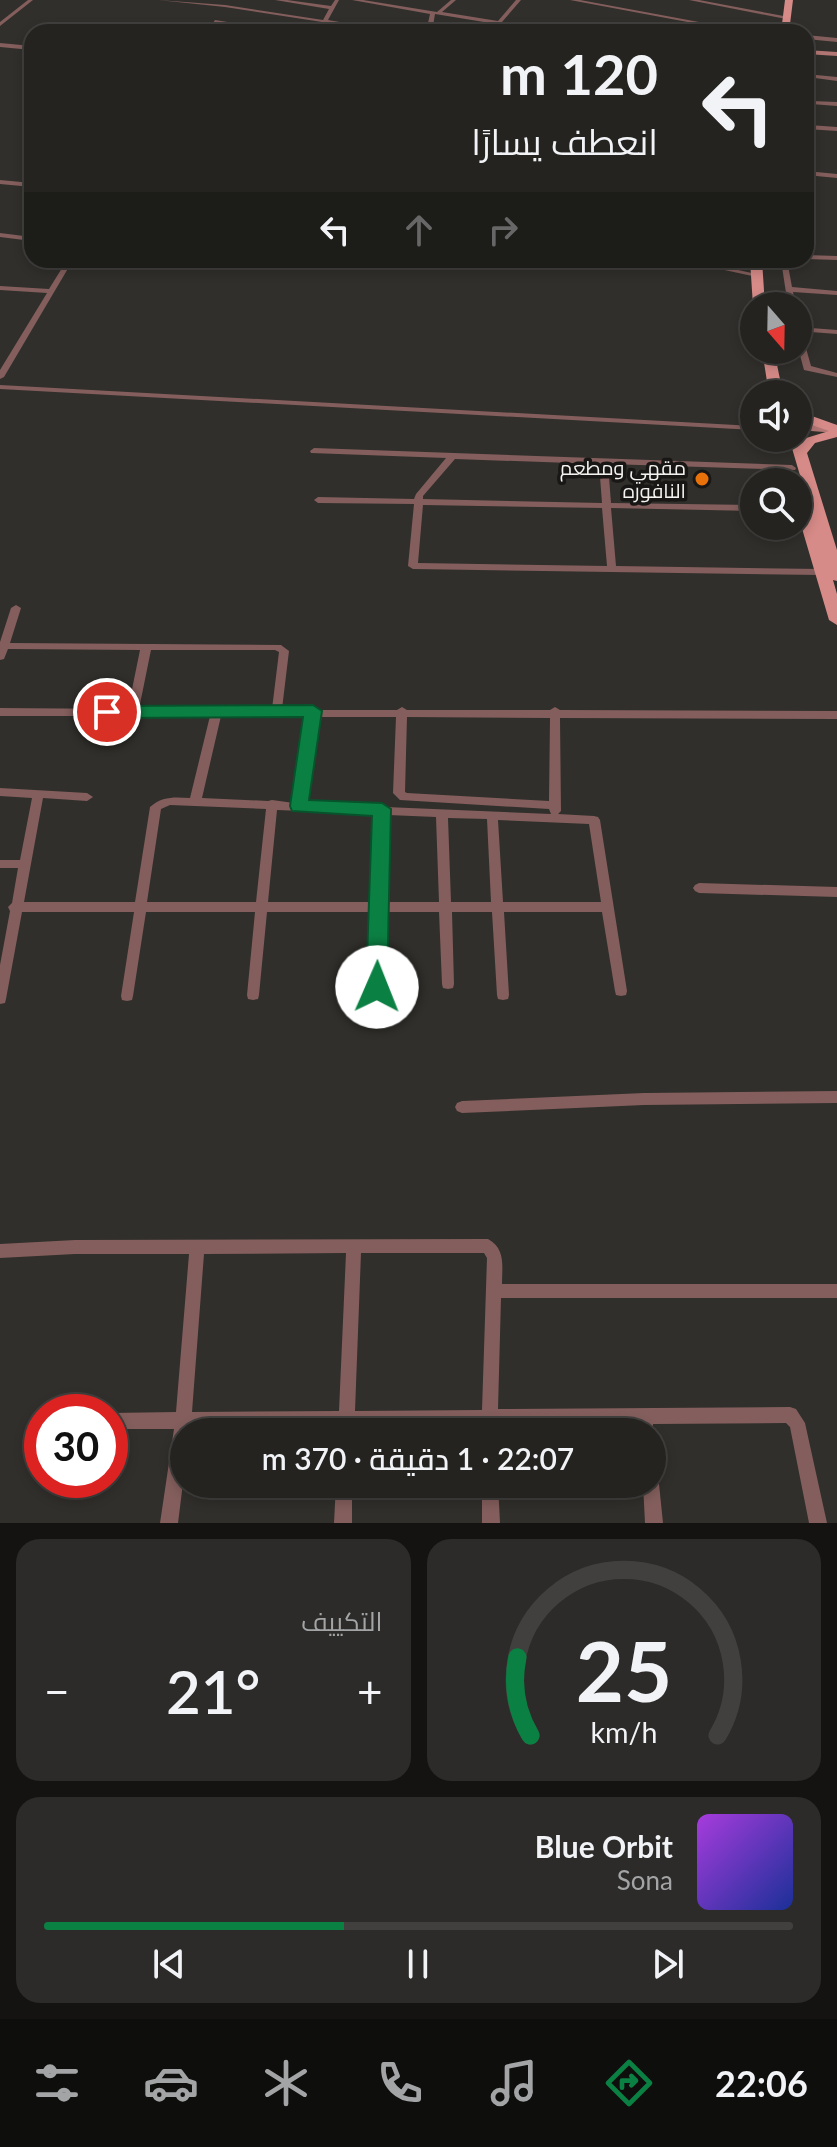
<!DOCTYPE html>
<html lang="ar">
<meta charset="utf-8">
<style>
body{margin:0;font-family:Lato,Cairo,sans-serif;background:#2c2b29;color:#f1f3f6;direction:rtl;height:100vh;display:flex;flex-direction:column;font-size:30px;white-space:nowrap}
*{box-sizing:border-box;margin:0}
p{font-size:26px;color:#a3a4a5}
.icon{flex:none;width:44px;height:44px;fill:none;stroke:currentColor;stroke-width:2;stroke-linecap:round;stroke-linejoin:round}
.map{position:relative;height:1523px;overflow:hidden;direction:ltr}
.side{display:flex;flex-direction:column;gap:16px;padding:16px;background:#141312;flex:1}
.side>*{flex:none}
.guide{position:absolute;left:24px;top:24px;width:790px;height:244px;border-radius:24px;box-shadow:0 4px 12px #0003,0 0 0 2px #41403e;direction:rtl;background:#242320;color:#f1f3f6;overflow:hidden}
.needle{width:52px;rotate:160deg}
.fabs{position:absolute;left:740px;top:292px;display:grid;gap:16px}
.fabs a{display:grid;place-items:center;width:72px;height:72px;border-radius:50%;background:#242320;box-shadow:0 4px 12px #0003,0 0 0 2px #41403e;font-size:40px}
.speed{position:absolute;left:24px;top:1394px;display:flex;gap:16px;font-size:40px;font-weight:700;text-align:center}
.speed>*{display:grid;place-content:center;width:104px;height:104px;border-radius:50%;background:#242320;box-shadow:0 4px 12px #0003,0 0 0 2px #41403e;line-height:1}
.speed .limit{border:12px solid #d22;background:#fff;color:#111}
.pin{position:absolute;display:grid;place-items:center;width:68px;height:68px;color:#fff;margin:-34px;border:4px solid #fff;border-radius:50%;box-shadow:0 2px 8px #0007}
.me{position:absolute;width:88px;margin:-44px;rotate:1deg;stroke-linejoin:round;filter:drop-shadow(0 0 6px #0008)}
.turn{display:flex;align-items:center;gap:28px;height:168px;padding:0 24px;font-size:36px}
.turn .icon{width:104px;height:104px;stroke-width:2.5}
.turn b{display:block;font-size:56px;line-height:68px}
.lanes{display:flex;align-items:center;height:76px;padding:0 24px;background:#0003;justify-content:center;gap:40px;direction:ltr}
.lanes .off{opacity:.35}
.big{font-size:60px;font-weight:600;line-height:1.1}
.side .widget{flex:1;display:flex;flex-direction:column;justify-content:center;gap:12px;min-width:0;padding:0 28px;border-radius:24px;background:#2c2b29}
.side .dial{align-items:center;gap:0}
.dial svg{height:208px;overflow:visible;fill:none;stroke:#41403e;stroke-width:7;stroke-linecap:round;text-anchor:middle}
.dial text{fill:#f1f3f6;stroke:none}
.song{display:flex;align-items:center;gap:24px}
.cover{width:96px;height:96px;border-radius:12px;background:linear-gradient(135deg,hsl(280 70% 55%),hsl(230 70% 35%))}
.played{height:8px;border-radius:4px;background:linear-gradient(90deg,#0b8043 40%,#41403e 40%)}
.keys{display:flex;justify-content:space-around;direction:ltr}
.heat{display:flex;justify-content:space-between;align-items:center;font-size:44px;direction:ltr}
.side .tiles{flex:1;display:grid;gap:16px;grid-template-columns:1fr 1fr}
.widget:last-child{grid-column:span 2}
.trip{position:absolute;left:170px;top:1418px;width:496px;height:80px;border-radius:40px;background:#242320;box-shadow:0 4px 12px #0003,0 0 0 2px #41403e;font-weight:600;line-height:80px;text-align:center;direction:rtl}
.tabs{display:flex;height:128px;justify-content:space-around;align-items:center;background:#0e0e0d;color:#a3a4a5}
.tabs .icon{width:56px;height:56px}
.tabs .current{color:#0b8043}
.tabs b{font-size:36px;color:#f1f3f6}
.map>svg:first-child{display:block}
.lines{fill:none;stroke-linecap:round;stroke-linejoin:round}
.street{fill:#835e5c;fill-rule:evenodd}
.secondary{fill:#b27775;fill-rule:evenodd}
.primary{fill:#d68b88;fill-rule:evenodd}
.route{fill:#0b8043;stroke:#07532c;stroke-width:2}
.food-dot{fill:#e8710a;stroke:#181715;stroke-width:3}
.labels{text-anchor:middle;stroke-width:7;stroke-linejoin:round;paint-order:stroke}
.far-poi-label{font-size:20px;fill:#f4f3f0;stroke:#181715;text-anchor:end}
</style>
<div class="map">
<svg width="837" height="1523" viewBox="0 0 837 1523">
<rect width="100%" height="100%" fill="#302f2b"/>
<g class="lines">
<!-- street -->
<path class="street" d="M28 0H33L0 26V22Z
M158 0 225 5 323 20 329 9 275 0H287L331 6 335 0H339L328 20 398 32H385L327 23 322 32H316L322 22 225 7Z
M352 0H363L437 12 451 0H456L442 12 498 21 516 0H521L502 22 558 32H545L435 14 432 32H426L430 14Z
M570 0H580L753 32H741Z
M689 0H699L789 17 786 19Z
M215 20 279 30 282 32H269L213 23Z
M806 35 837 38V42L806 39Z
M0 43 32 46V50L0 47Z
M806 74 837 77V81L815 78 812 101 837 102V106L811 104 809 125 837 127V131L806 129V100L809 78H806Z
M806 171 837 174V178L806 175Z
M0 180 32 183V187L0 184Z
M0 233 32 237V241L0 237Z
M806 255 837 256V260L806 259Z
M67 260H73L4 377 0 379V370L47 293 0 290V286L49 289Z
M335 260H342L339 262Z
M678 260H692L761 275 757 277Z
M781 260H787L792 287 837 291V295L793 292 796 306H788Z
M798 327 837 330V334L798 331Z
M798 332 802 334 811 366 837 373V377L804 370 798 348Z
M0 385 754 426V430L0 389Z
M314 448 792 465 796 468 795 470 608 464 611 503 754 505V511L611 508 616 566 821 569 826 572 821 575 413 569 408 566 414 504 318 503 314 500 318 497 414 499 416 494 446 458 311 453 310 451ZM455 459 599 464 602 503 423 499V496ZM423 505 602 508 607 566 418 563Z
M16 605 21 608 10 643 281 645 289 651 282 709 309 710 313 707 317 710H397L402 707 407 710H550L555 707 560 710 837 711V719L560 718 561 811 558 814 594 816 598 817 600 820 627 991 626 995 621 996 616 995 615 991 602 912H504L509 995 508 999 503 1000 498 999 497 995 492 912H452L454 984 453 988 448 989 443 988 442 984 439 912H385L383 987 382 991 377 992 372 991 371 987 373 912H267L259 995 258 999 253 1000 248 999 247 995 255 912H146L133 996 132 1000 127 1001 122 1000 121 996 134 912H22L6 999 5 1003 0 1004V965L10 911 8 907 12 903 18 868H0V860H20L32 798 0 796V788L87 793 93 797 87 801 43 798 24 902H135L150 807C162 796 175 797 190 798L210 716H0V708L128 709 140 650 8 649 4 659 0 660V642L11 608ZM151 650H275L279 652 272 709H221L217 707 213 709H139ZM221 716 307 717 294 803 272 800 268 801 202 798ZM317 717H396L393 793 400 800 549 809 551 814 386 807 382 805 378 806 305 803ZM407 717 550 718 549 801 407 793 405 792ZM170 805 266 809 256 902H147L161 809ZM277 810 376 814 373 902H268ZM388 815 436 817 439 902H385ZM448 818 487 819 491 902H451ZM498 820 589 824 601 902H503Z
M699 883 837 887V897L699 893 695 891 693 888 695 885Z
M837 1091V1103L644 1105 462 1113 457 1111 455 1107 457 1103 462 1101 644 1093Z
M488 1239C506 1249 502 1266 502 1284H837V1298H501L498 1409 790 1407 796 1409 805 1423 827 1523H809L790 1427 786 1423 653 1424 652 1435V1432H637L636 1424 497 1426V1432H481V1426L354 1427V1432H338V1427L190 1428V1432H184V1475L178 1523H160L174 1429H110V1413L176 1412 189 1254H75L0 1258V1244L75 1240ZM346 1253 339 1411 192 1412 204 1254ZM361 1253H484L487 1258 482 1410 355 1411Z
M652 1476 657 1478 659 1484 663 1523H645L643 1484H652Z
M336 1484H352V1523H334Z
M482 1484H498L500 1523H482Z"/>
<!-- secondary -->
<path class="secondary" d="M806 50 837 52V56L806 54Z
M798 422 837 425V433L798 430Z"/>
<!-- primary -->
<path class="primary" d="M785 0H793L789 32H781Z
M750 260H762L765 306H753Z
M762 350H774L783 394H769Z
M798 411 837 425V437L815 443 807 453 837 550V581L833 580 837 594V625L829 620 798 515V487L804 489 789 438H798V434L803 439 829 431 798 420Z"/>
</g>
<!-- route -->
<path class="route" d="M313 705 322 711 309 800 382 803 391 809 387 987 377 995 366 987 372 816 292 811 290 806 303 717 107 718 98 712 107 706Z"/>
<!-- markers -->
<circle class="food-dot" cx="702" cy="479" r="8"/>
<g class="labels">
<!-- far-poi labels -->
<g class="far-poi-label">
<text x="686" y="475">مقهي ومطعم<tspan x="686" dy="23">النافوره</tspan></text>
</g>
</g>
</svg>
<div class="fabs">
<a><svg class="needle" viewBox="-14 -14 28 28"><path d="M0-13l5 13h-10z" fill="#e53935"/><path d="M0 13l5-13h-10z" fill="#a3a4a5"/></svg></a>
<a><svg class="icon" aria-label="sound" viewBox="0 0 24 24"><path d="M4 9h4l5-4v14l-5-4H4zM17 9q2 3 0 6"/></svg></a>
<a><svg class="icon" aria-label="search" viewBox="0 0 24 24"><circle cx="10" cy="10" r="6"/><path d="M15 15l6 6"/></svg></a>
</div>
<div class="speed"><div class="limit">30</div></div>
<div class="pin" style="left:107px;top:712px;background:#d93025"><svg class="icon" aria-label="arrive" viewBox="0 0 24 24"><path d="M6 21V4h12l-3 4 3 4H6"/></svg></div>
<svg class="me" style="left:377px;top:987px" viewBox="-20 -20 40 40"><circle r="19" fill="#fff"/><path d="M0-13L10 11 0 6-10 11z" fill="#0b8043"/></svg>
<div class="trip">22:07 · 1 دقيقة · 370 m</div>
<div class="guide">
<div class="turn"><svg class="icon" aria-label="left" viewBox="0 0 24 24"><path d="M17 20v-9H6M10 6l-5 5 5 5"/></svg><div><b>120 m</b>انعطف يسارًا</div></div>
<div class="lanes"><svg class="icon" aria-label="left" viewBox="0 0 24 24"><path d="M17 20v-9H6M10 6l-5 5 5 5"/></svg><svg class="icon off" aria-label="ahead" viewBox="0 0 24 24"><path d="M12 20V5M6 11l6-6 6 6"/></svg><svg class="icon off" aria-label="right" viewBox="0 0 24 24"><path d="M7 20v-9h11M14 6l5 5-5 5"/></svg></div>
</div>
</div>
<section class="side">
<div class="tiles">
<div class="widget dial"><svg viewBox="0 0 100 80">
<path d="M14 69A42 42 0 1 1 86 69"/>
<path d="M14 69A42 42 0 0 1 9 39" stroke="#0b8043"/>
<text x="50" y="56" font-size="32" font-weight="700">25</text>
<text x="50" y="72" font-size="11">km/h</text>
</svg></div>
<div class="widget"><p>التكييف</p>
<div class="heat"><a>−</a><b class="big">21°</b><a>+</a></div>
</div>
<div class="widget">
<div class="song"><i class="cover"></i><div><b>Blue Orbit</b><p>Sona</p></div></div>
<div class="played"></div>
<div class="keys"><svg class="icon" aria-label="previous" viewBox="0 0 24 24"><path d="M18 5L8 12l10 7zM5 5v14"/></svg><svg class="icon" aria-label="pause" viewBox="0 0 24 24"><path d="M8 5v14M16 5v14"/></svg><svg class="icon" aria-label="next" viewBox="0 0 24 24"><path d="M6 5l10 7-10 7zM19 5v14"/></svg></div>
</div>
</div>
</section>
<nav class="tabs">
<b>22:06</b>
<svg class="icon current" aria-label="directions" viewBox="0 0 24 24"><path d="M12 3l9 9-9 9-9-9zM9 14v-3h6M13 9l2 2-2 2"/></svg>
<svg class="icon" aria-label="music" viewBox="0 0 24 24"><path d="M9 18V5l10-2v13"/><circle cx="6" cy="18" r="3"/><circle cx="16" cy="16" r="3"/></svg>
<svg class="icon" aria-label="phone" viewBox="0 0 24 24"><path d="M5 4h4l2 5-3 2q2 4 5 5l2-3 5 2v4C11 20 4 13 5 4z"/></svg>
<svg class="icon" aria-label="climate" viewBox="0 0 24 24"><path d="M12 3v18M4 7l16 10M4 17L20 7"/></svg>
<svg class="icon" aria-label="car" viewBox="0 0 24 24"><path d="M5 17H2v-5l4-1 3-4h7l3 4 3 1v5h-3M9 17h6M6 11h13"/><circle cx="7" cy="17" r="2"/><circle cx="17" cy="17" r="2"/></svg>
<svg class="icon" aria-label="filters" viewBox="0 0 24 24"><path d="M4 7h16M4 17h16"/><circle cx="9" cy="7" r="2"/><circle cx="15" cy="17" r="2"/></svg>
</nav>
